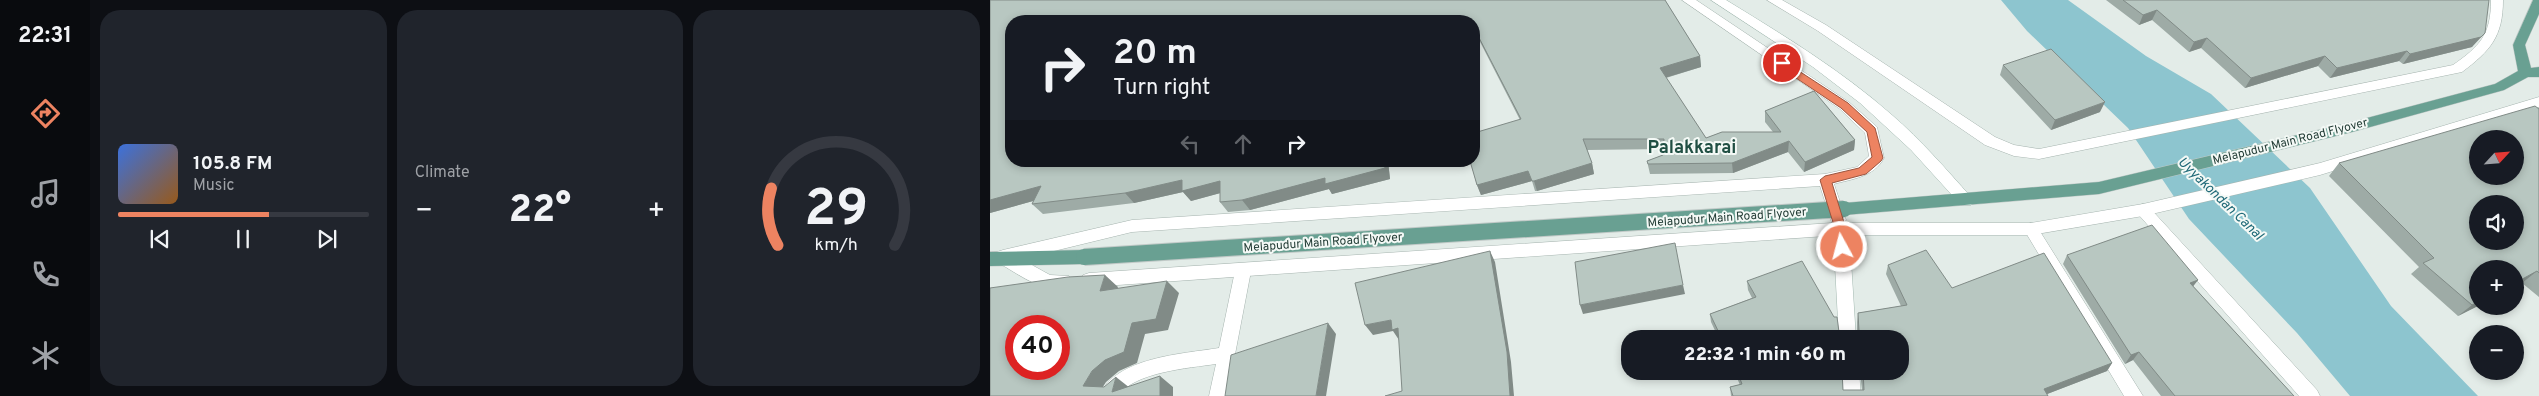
<!DOCTYPE html>
<meta charset="utf-8">
<style>
body{margin:0;font-family:Overpass,sans-serif;background:#20242c;color:#f1f3f6;height:100vh;display:flex;flex-direction:column;font-size:19px;white-space:nowrap}
*{box-sizing:border-box;margin:0}
p{font-size:16px;color:#9ea1a6}
.icon{flex:none;width:28px;height:28px;fill:none;stroke:currentColor;stroke-width:2;stroke-linecap:round;stroke-linejoin:round}
.map{position:relative;flex:1;overflow:hidden}
.sheet{display:flex;flex-direction:column;gap:10px;padding:10px;background:#0d0f14;width:900px}
.sheet>*{flex:none}
.hud{position:absolute;left:15px;top:15px;width:475px;height:152px;border-radius:20px;box-shadow:0 2px 8px #0003;background:#171b24;color:#f1f3f6;overflow:hidden}
.needle{width:32px;rotate:64deg}
.controls{position:absolute;left:1479px;top:130px;display:grid;gap:10px}
.controls a{display:grid;place-items:center;width:55px;height:55px;border-radius:50%;background:#171b24;box-shadow:0 2px 8px #0003;font-size:25px}
.speed{position:absolute;left:15px;top:315px;display:flex;gap:10px;font-size:25px;font-weight:700;text-align:center}
.speed>*{display:grid;place-content:center;width:65px;height:65px;border-radius:50%;background:#171b24;box-shadow:0 2px 8px #0003;line-height:1}
.speed .limit{border:8px solid #d22;background:#fff;color:#111}
.pin{position:absolute;display:grid;place-items:center;width:42px;height:42px;color:#fff;margin:-21px;border:2px solid #fff;border-radius:50%;box-shadow:0 1px 5px #0007}
.me{position:absolute;width:55px;margin:-28px;rotate:353deg;stroke-linejoin:round;filter:drop-shadow(0 0 4px #0008)}
.turn{display:flex;align-items:center;gap:18px;height:105px;padding:0 25px;font-size:22px}
.turn .icon{width:65px;height:65px;stroke-width:2.5}
.turn b{display:block;font-size:35px;line-height:42px}
.lanes{display:flex;align-items:center;height:48px;padding:0 25px;background:#0003;justify-content:center;gap:25px;direction:ltr}
.lanes .off{opacity:.35}
.big{font-size:38px;font-weight:800;line-height:1.1}
.sheet .card{flex:1;display:flex;flex-direction:column;justify-content:center;gap:8px;min-width:0;padding:0 18px;border-radius:20px;background:#20242c}
.sheet .dial{align-items:center;gap:0}
.dial svg{height:130px;overflow:visible;fill:none;stroke:#363941;stroke-width:7;stroke-linecap:round;text-anchor:middle}
.dial text{fill:#f1f3f6;stroke:none}
.song{display:flex;align-items:center;gap:15px}
.cover{width:60px;height:60px;border-radius:8px;background:linear-gradient(135deg,hsl(220 70% 55%),hsl(30 70% 35%))}
.played{height:5px;border-radius:2px;background:linear-gradient(90deg,#ed8361 60%,#363941 60%)}
.keys{display:flex;justify-content:space-around;direction:ltr}
.heat{display:flex;justify-content:space-between;align-items:center;font-size:28px;direction:ltr}
.sheet .tiles{flex:1;display:grid;gap:10px;grid-template-columns:repeat(3,1fr)}
.trip{position:absolute;left:631px;top:330px;width:288px;height:50px;border-radius:20px;background:#171b24;box-shadow:0 2px 8px #0003;font-weight:800;line-height:50px;text-align:center}
main{display:flex;flex:1;min-height:0}
.tabs{display:flex;flex-direction:column;width:90px;justify-content:space-around;align-items:center;background:#090b0e;color:#9ea1a6}
.tabs .icon{width:35px;height:35px}
.tabs .current{color:#ed8361}
.tabs b{font-size:22px;color:#f1f3f6}
.map>svg:first-child{display:block}
.water{fill:#8dc5cf}
.lines{fill:none;stroke-linecap:round;stroke-linejoin:round}
.lane-casing{stroke:#a6b4af;stroke-width:1}
.street-casing{stroke:#a6b4af;stroke-width:1}
.secondary-casing{stroke:#a2b8b0;stroke-width:1}
.primary-casing{stroke:#c1c9c7;stroke-width:1}
.lane{fill:#fff;fill-rule:evenodd}
.street{fill:#fff;fill-rule:evenodd}
.secondary{fill:#fff;fill-rule:evenodd}
.primary{fill:#69a092;fill-rule:evenodd}
.primary-bridge-casing{stroke:#c1c9c7;stroke-width:18;stroke-linecap:butt}
.primary-bridge{stroke:#69a092;stroke-width:16}
.wall{fill:#9eaba6}
.shaded-wall{fill:#818b87}
.building{fill:#b8c7c1;stroke:#818b87;fill-rule:evenodd}
.route{fill:#ed8361;stroke:#9a553f}
.labels{text-anchor:middle;stroke-width:4;stroke-linejoin:round;paint-order:stroke}
.street-label{font-size:12px;fill:#233d36;stroke:#f4f9f6}
.water-label{font-size:14px;font-style:italic;fill:#1f6977;stroke:#f4f9f6}
.district-label{font-size:18px;font-weight:bold;fill:#204f43;stroke:#f4f9f6}
</style>
<main>
<nav class="tabs">
<b>22:31</b>
<svg class="icon current" aria-label="directions" viewBox="0 0 24 24"><path d="M12 3l9 9-9 9-9-9zM9 14v-3h6M13 9l2 2-2 2"/></svg>
<svg class="icon" aria-label="music" viewBox="0 0 24 24"><path d="M9 18V5l10-2v13"/><circle cx="6" cy="18" r="3"/><circle cx="16" cy="16" r="3"/></svg>
<svg class="icon" aria-label="phone" viewBox="0 0 24 24"><path d="M5 4h4l2 5-3 2q2 4 5 5l2-3 5 2v4C11 20 4 13 5 4z"/></svg>
<svg class="icon" aria-label="climate" viewBox="0 0 24 24"><path d="M12 3v18M4 7l16 10M4 17L20 7"/></svg>
</nav>
<section class="sheet">
<div class="tiles">
<div class="card">
<div class="song"><i class="cover"></i><div><b>105.8 FM</b><p>Music</p></div></div>
<div class="played"></div>
<div class="keys"><svg class="icon" aria-label="previous" viewBox="0 0 24 24"><path d="M18 5L8 12l10 7zM5 5v14"/></svg><svg class="icon" aria-label="pause" viewBox="0 0 24 24"><path d="M8 5v14M16 5v14"/></svg><svg class="icon" aria-label="next" viewBox="0 0 24 24"><path d="M6 5l10 7-10 7zM19 5v14"/></svg></div>
</div>
<div class="card"><p>Climate</p>
<div class="heat"><a>−</a><b class="big">22°</b><a>+</a></div>
</div>
<div class="card dial"><svg viewBox="0 0 100 80">
<path d="M14 69A42 42 0 1 1 86 69"/>
<path d="M14 69A42 42 0 0 1 10 34" stroke="#ed8361"/>
<text x="50" y="56" font-size="32" font-weight="700">29</text>
<text x="50" y="72" font-size="11">km/h</text>
</svg></div>
</div>
</section>
<div class="map">
<svg width="1549" height="396" viewBox="0 0 1549 396">
<rect width="100%" height="100%" fill="#e3ece8"/>
<!-- water -->
<path class="water" d="M1011 0H1078L1156 56 1221 94 1320 188 1401 306 1488 396H1360L1307 333 1199 219 1138 128 1037 31Z"/>
<g class="lines">
<defs>
<path id="lane" d="M692 0H706L860 103 887 127 894 158C884 177 862 179 844 184L856 220 854 223H1041L1153 204 1330 163 1549 97V107L1330 175 1153 216 1041 235H851L99 287 93 285 91 280 93 275 99 273 842 223 830 186 142 232 31 259 60 275 79 276 81 281 79 286C53 295 29 274 7 262L5 257 7 252 13 250 142 220 835 174 867 167 879 156 875 133 850 109Z
M777 0H792L836 25 1005 137 1024 145 1049 149 1463 65C1490 46 1501 35 1501 0H1513C1513 37 1500 51 1472 72L1049 159 1024 156 995 145 828 31Z"/>
<path id="street" d="M1153 204 1158 206 1327 390 1330 396H1309L1148 214 1145 210 1148 206Z
M1041 223 1046 225 1153 396H1134L1036 233 1033 229 1036 225Z
M253 264 259 266 261 271 237 396H219L226 364C199 368 144 372 128 396H109C126 357 192 354 229 348L245 271 247 266Z"/>
<path id="secondary" d="M721 0H736C793 35 851 70 902 115 931 140 956 169 981 197L984 201 981 205H971L921 150 870 103 823 67Z
M851 223 856 225 859 229 866 339H849L843 229 846 225Z
M851 371H869L871 396H853Z"/>
<path id="primary" d="M1543 0H1549V14L1535 45 1541 68 1549 67V77H1538L1514 90 1362 132 1109 194 854 215 849 213 846 209 849 205 854 203 1109 182 1362 122 1505 84 1528 71 1523 45Z
M94 250 100 252 102 257 100 262 94 264 0 266V252Z"/>
</defs>
<!-- lane casing -->
<use href="#lane" class="lane-casing"/>
<!-- street casing -->
<use href="#street" class="street-casing"/>
<!-- secondary casing -->
<use href="#secondary" class="secondary-casing"/>
<!-- primary casing -->
<use href="#primary" class="primary-casing"/>
<!-- lane -->
<use href="#lane" class="lane"/>
<!-- street -->
<use href="#street" class="street"/>
<!-- secondary -->
<use href="#secondary" class="secondary"/>
<!-- primary -->
<use href="#primary" class="primary"/>
<defs>
<path id="primary-bridge" d="M94 257 854 209"/>
</defs>
<!-- primary-bridge casing -->
<use href="#primary-bridge" class="primary-bridge-casing"/>
<!-- primary-bridge -->
<use href="#primary-bridge" class="primary-bridge"/>
</g>
<!-- wall -->
<path class="wall" d="M0 0H675L710 56 711 67 676 78 716 138 732 132H783L775 122V111L824 91 865 140 864 150 814 172 798 152 743 173 660 174 657 161 673 155 674 149 597 150 602 163 604 174 547 191H545L542 181 491 195 487 185 480 161H484V133L530 120 488 38 484 39V21H21V161H398L400 179 342 194 339 189 260 210 238 212 230 202V193L201 201 193 192 144 203 53 214 42 204 43 201 0 213Z
M1116 0H1499L1482 47 1413 64 1409 61 1340 78 1328 66 1255 88 1211 48 1199 52 1162 20 1149 25Z
M1013 65 1110 112 1061 130 1010 75Z
M1549 109V297L1532 283 1468 316 1421 274 1429 267 1339 176 1349 163Z
M1077 255 1208 280 1203 286 1304 396H1171L1143 360 1135 364 1073 264Z
M898 265 962 288 1122 363 1117 371 1057 394 1058 396H741L740 387 750 385 744 371H852L853 390H872L870 371H910V339H729L721 322 720 314 762 298 758 290 757 281 849 332 867 333V322L868 313 911 306 896 274Z"/>
<!-- shaded-wall -->
<path class="shaded-wall" d="M1167 10 1162 20 1149 25 1153 15Z
M484 28 488 38 484 39Z
M1495 33 1482 47 1413 64 1420 54Z
M1217 38 1211 48 1199 52 1204 42Z
M1417 51 1409 61 1340 78 1347 68Z
M710 56 711 67 671 79 670 68Z
M1335 56 1328 66 1255 88 1261 78Z
M1115 102 1110 112 1061 130 1065 120Z
M865 140 864 150 814 172 815 162Z
M799 141 798 152 743 173 742 163Z
M394 161H398L400 179 342 194 339 189 260 210 252 200Z
M602 163 604 174 547 191 544 181Z
M538 171 542 181 491 195 487 185Z
M192 180 230 181 238 191 201 201 193 192 144 203 135 193Z
M51 186 61 196 0 213V200Z
M500 251 505 262 521 362 524 396H520Z
M1547 271 1532 283 1525 287V283Z
M115 275 128 287 123 303 110 291Z
M1208 280 1201 289 1200 283Z
M177 281 189 293 178 330 155 334 147 363 129 371 116 382 107 396 93 386 102 371Z
M693 285 695 294 593 314 590 305Z
M1488 302V306L1468 316 1482 305Z
M401 320 408 328 409 340 403 331 383 335 375 325Z
M338 323 346 334 336 396H326Z
M1149 352 1143 360 1135 364 1141 355Z
M1122 363 1117 371 1052 396 1054 389Z
M170 376 183 387V396H170Z
M126 377 140 388 122 392Z"/>
<!-- building -->
<path class="building" d="M0 0H675L710 56 670 68 716 138 732 132H791L775 111 824 91 865 140 815 162 799 141 742 163 658 164 657 161 673 155 674 139H593L602 163 544 181H542L538 171 487 185 480 161H484V133L531 119 484 28V21H21V161H394L395 168 335 184V178L252 200 230 202V181L192 191V180L135 193 42 204 51 186 0 200Z
M1133 0H1499L1495 33 1491 37 1420 54 1417 51 1347 68 1335 56 1261 78 1217 38 1204 42 1167 10 1153 15Z
M1061 49 1115 102 1065 120 1013 65Z
M1545 106 1549 109V273L1547 271 1525 283V269H1488V302L1482 305 1433 263 1444 258 1349 163ZM1488 139H1525V176H1488ZM1488 204H1525V241H1488Z
M1162 225 1208 280 1200 283 1304 396H1185L1149 352 1141 355 1077 255Z
M685 243 693 285 590 305 585 262Z
M936 250 962 288 1054 253 1122 363 1054 389 1058 396H743L740 387 752 384 747 371H852L853 390H874L873 371H910V339H732L720 314 766 297 757 281 812 261 844 317H847L849 332 867 333 869 331 868 313 917 305 898 265Z
M500 251 517 352 520 396H395L412 391 408 328 402 330 401 320 375 325 365 283Z
M115 275 110 291 177 281 166 319 142 323 134 352 115 360 102 371 93 386 114 387 126 377 122 392 170 376V396H0V288L78 277ZM26 326H69V369H26Z
M338 323 326 396H235L241 355Z"/>
<!-- route -->
<path class="route" d="M792 60 858 103 885 128 893 158 891 161 876 174 842 183 856 229 858 247 852 252 846 247 845 229 830 180 835 176 869 168 882 157 877 132 851 108 788 66 787 63Z"/>
<g class="labels">
<!-- street labels -->
<g class="street-label">
<text transform="translate(1300 141) rotate(-14)" y="4">Melapudur Main Road Flyover</text>
<text transform="translate(737 217) rotate(-4)" y="4">Melapudur Main Road Flyover</text>
<text transform="translate(333 242) rotate(-4)" y="4">Melapudur Main Road Flyover</text>
</g>
<!-- water labels -->
<g class="water-label">
<text transform="translate(1231 198) rotate(44)" y="5">Uyyakondan Canal</text>
</g>
<!-- district labels -->
<g class="district-label">
<text x="702" y="153">Palakkarai</text>
</g>
</g>
</svg>
<div class="controls">
<a><svg class="needle" viewBox="-14 -14 28 28"><path d="M0-13l5 13h-10z" fill="#e53935"/><path d="M0 13l5-13h-10z" fill="#9ea1a6"/></svg></a>
<a><svg class="icon" aria-label="sound" viewBox="0 0 24 24"><path d="M4 9h4l5-4v14l-5-4H4zM17 9q2 3 0 6"/></svg></a>
<a>+</a>
<a>−</a>
</div>
<div class="speed"><div class="limit">40</div></div>
<div class="pin" style="left:792px;top:63px;background:#d93025"><svg class="icon" aria-label="arrive" viewBox="0 0 24 24"><path d="M6 21V4h12l-3 4 3 4H6"/></svg></div>
<svg class="me" style="left:852px;top:247px" viewBox="-20 -20 40 40"><circle r="17" fill="#ed8361" stroke="#fff" stroke-width="3"/><path d="M0-11L8 9 0 5-8 9z" fill="#fff"/></svg>
<div class="trip">22:32 · 1 min · 60 m</div>
<div class="hud">
<div class="turn"><svg class="icon" aria-label="right" viewBox="0 0 24 24"><path d="M7 20v-9h11M14 6l5 5-5 5"/></svg><div><b>20 m</b>Turn right</div></div>
<div class="lanes"><svg class="icon off" aria-label="left" viewBox="0 0 24 24"><path d="M17 20v-9H6M10 6l-5 5 5 5"/></svg><svg class="icon off" aria-label="ahead" viewBox="0 0 24 24"><path d="M12 20V5M6 11l6-6 6 6"/></svg><svg class="icon" aria-label="right" viewBox="0 0 24 24"><path d="M7 20v-9h11M14 6l5 5-5 5"/></svg></div>
</div>
</div>
</main>
